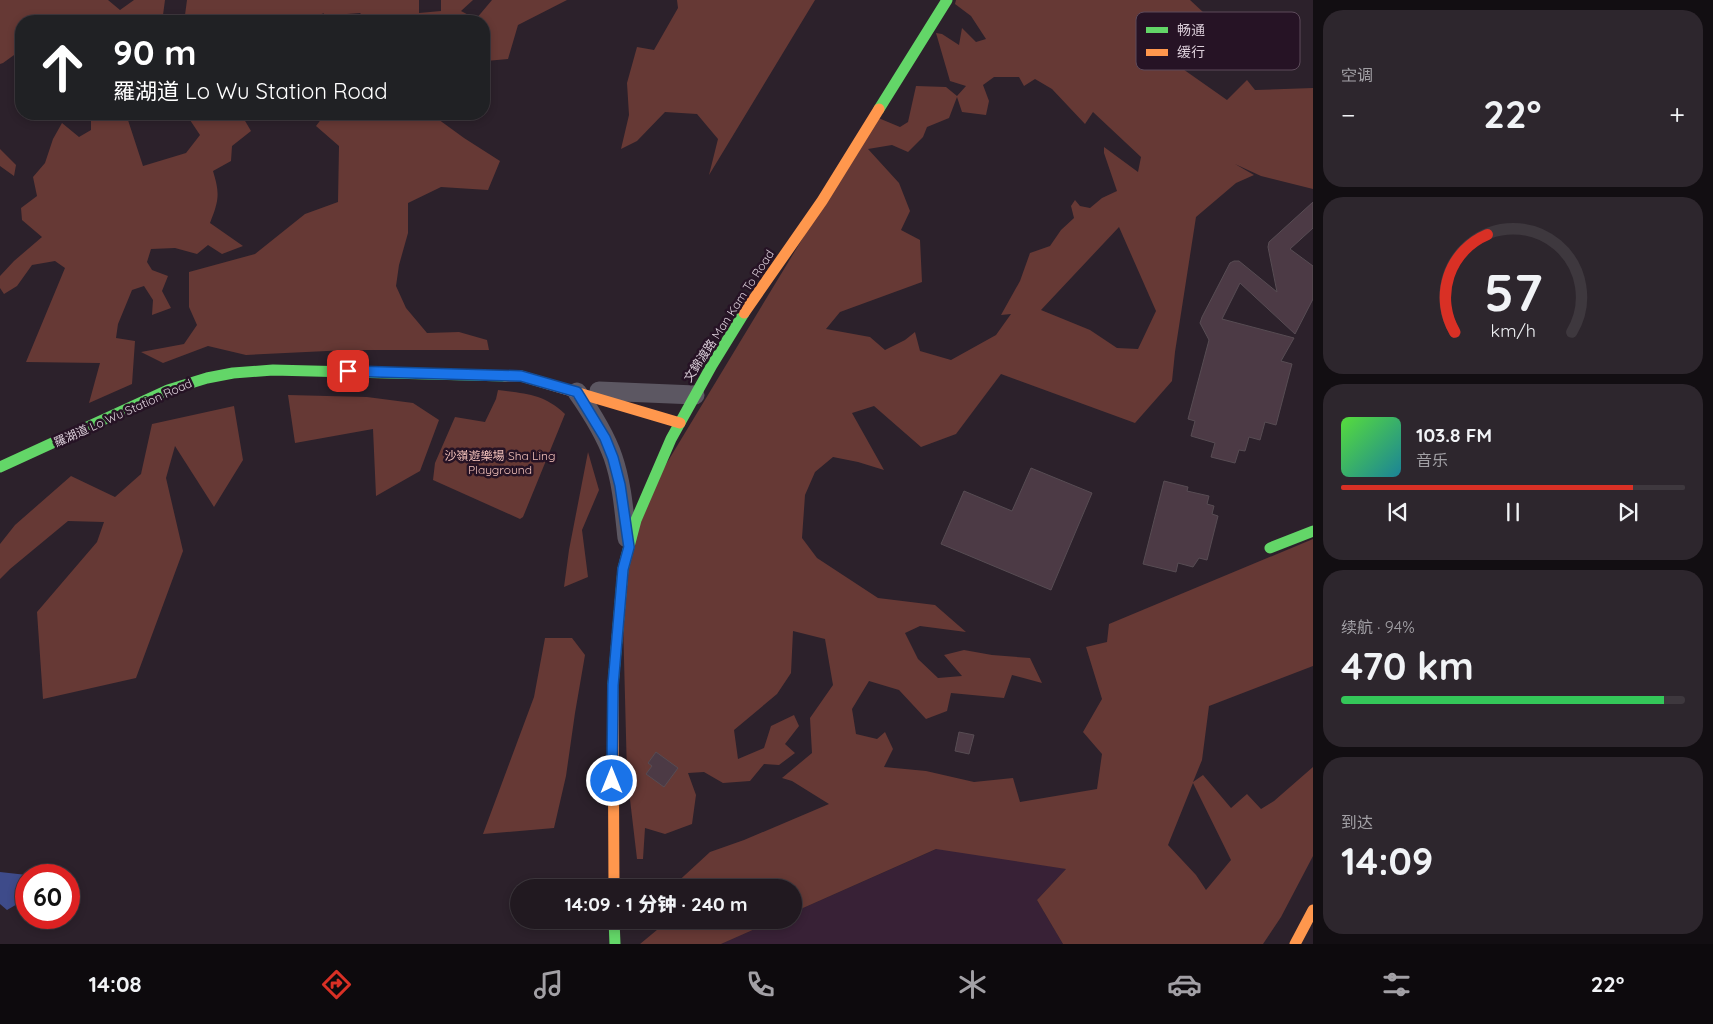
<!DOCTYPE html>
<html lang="zh">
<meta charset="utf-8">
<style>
body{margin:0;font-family:Quicksand,"Noto Sans SC",sans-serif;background:#2d262d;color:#f1f3f6;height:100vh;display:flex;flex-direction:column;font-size:19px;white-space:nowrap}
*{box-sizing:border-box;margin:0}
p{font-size:16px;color:#a2a0a5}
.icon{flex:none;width:28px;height:28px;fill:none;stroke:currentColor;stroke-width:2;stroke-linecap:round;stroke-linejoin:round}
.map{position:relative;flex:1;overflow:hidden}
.side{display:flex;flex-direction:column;gap:10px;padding:10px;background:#120e12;width:400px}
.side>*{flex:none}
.banner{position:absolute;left:15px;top:15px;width:475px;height:105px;border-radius:20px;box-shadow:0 2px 8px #0003,0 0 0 1px #3e383e;background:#202124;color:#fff;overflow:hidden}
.speed{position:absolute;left:15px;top:864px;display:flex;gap:10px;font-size:25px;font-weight:700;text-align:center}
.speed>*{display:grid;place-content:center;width:65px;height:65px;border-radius:50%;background:#211920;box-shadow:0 2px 8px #0003,0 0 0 1px #3e383e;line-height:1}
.speed .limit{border:8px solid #d22;background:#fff;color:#111}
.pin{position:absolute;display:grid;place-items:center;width:42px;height:42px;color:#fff;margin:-21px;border-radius:10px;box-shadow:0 2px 8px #0006}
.me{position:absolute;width:55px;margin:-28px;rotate:0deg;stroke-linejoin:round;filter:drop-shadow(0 0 4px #0008)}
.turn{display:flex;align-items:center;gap:18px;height:105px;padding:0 15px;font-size:22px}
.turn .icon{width:65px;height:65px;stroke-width:2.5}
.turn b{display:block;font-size:35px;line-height:42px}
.big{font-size:38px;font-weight:800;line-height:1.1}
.side .tile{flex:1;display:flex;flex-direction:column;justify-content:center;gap:8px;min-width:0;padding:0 18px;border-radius:20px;background:#2d262d}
.side .dial{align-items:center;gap:0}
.dial svg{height:130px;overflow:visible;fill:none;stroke:#3e383e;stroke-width:7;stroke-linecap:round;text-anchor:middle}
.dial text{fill:#f1f3f6;stroke:none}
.song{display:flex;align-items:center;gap:15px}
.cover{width:60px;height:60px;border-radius:8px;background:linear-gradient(135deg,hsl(110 70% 55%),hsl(190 70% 35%))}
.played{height:5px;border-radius:2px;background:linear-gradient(90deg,#d93025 85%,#3e383e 85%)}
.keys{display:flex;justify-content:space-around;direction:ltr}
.heat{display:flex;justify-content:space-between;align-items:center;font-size:28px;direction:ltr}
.charge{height:8px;border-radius:4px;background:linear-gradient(90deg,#34c759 94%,#3e383e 0)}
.trip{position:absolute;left:510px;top:879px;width:292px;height:50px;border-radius:25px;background:#211920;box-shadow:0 2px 8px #0003,0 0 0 1px #3e383e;font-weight:800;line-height:50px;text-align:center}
.menu{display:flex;height:80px;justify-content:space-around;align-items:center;background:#0d0a0d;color:#a2a0a5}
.menu .icon{width:35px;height:35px}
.menu .selected{color:#d93025}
.menu b{font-size:22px;color:#f1f3f6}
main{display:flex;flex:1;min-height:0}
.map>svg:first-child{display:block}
.built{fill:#382136}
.green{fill:#663935;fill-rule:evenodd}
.water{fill:#3e4b8a}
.building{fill:#4c3a45;stroke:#574c53}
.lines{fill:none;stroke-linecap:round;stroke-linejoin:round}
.street{stroke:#5c5762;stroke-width:19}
.fast{stroke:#63d668;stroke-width:11}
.slow{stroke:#ff974d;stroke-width:11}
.route-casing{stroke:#114b97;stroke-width:12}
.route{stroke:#1a73e8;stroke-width:9}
.labels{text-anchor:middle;stroke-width:5;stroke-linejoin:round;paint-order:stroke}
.street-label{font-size:12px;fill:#dccfda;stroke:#261325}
.park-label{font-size:12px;fill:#f2c1ba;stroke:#261325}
.key{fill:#261325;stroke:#5d4b5b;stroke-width:1}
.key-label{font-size:14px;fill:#dccfda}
</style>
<main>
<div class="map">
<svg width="1313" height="944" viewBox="0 0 1313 944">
<rect width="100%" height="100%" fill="#2c212b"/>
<!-- built -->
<path class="built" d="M941 847 1066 869 1037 900 1063 944H721L775 920H794V912Z"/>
<!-- green -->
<path class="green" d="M0 0H108L120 10 134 0H165L163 15 157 21H21V50L3 63 0 64Z
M187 0H419V13L441 11V0H473L461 11 476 19 492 0H567L518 25 508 59 486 61 484 62V21H368L360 13 347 14 345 21H319L324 13 306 21H182L185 15Z
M677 0H815L709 175 718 139 697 114 665 112 637 141 621 149 629 115 627 83 637 47 654 50 678 8Z
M956 0H1190L1204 13 1153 48 1227 100 1247 80 1255 90 1313 88V189L1261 176 1235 164 1254 175 1236 183 1196 217 1175 352 1172 381 1135 423 1001 374 956 434 921 447 874 406 852 413 884 470 858 462 833 457 815 472 805 495 802 538 817 558 878 598 935 605 966 632 920 626 905 633 918 659 938 678 962 676 944 655 964 650 992 655 1030 658 1042 683 1012 675 1004 698 951 693 947 711 926 719 899 690 869 681 852 709 856 734 877 739 885 732 893 749 884 767 926 771 974 782 1013 778 1020 802 1097 789 1102 754 1083 732 1102 699 1086 647 1107 642 1109 624 1313 539V666L1209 706 1202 760 1193 782 1203 775 1231 808 1247 794 1261 809 1274 801 1313 767V856L1281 917 1263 944H1063L1037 900 1066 869 936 849 794 912V888L672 887 710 852 744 840 829 804 792 781 782 778 812 753 810 718 833 685 825 639 793 631 791 673 777 694 734 730 738 759 764 748 771 726 794 715 799 726 785 744 795 753 779 765 764 764 750 781 723 783 704 772 688 773 696 795 692 824 665 834 645 828 643 859H637L627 774 622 582 645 499 876 117 900 127 908 122 916 86 946 87 957 96 966 86 950 81 936 33 942 34 959 45 962 28 976 42 986 39 971 16 955 4ZM994 77H1019L1024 86 1035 79 1052 89 1085 124 1093 112 1141 157 1138 172 1104 147V153L1117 191 1102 198 1090 208 1080 206 1075 200 1071 206 1074 218 1061 230 1050 246 1030 253 1020 281 1001 315 1011 314 996 335 951 360 920 351 915 332 905 340 885 350 870 337 826 329 840 312 922 282 920 240 901 230 910 211 899 183 868 149 892 145 908 152 923 137 927 127 949 118 957 97 962 112 986 115 989 101 983 85ZM1119 227 1156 311 1138 349 1117 348 1090 330 1041 310ZM1193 783 1231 860 1206 890 1196 875 1168 845Z
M91 114H126L143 166 186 153 200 135 186 114H241L251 131 232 146 231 161 213 171C220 194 219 200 210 223L243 246 222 254 208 245 197 254 175 248 151 249 147 262 152 270 168 276 162 291 171 308 152 315 153 300 144 286 132 290 118 324 116 338 135 341 132 384 89 403 100 363 26 362 65 268 55 261 32 265 17 286 4 294 0 288V276L14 261 42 237 22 220 21 208 37 196 33 177 45 163 53 139 62 123 79 137 91 130Z
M325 114H431L464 138 500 161 488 190 441 187 408 203V233L399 265 396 286 406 308 427 333 459 332 487 340 489 350H348L246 355 208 346 163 363 141 352 184 344 197 325 189 307V272L255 254 305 214 338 202 339 146 316 126Z
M0 149 16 165 14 176 0 166Z
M498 390C526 394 544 394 565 414L523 517 520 519 433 480 435 463 455 417 485 422 496 399Z
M288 395 367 397 413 403 439 420 420 471 376 496 373 429 295 443Z
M234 406 243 460 214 507 175 446 166 478 183 551 136 678 43 699 37 612 97 542 104 522 68 521 10 569 0 579V544L15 525 71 476 115 497 141 474 152 424Z
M588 452 599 490 582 530 588 577 564 587 569 550Z
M545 638H572L585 655 575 713 566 776 554 828 483 834 534 697Z
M669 920H775L721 944H640Z"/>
<!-- water -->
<path class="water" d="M41 864 47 875H29Z
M0 872 27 875 26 902 19 903 7 910 0 904Z"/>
<!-- building -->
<path class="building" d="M1313 202V228L1290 249 1313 266V299L1295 334 1240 283 1222 319 1294 338 1281 361 1292 364 1276 425 1265 422 1260 440 1249 437 1245 451 1239 450 1235 463 1211 457 1215 443 1191 436 1195 421 1188 419 1209 340 1200 323 1202 317 1230 263 1234 261H1239L1277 292 1268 247 1269 242Z
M1031 468 1092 493 1051 590 941 544 964 491 1012 511Z
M1164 481 1188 487 1187 491 1209 496 1207 504 1214 506 1212 514 1218 516 1207 560 1199 558 1193 567 1178 563 1176 572 1143 564Z
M959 732 974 735 969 754 955 751Z
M656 752 678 768 664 787 646 774 652 766 648 763Z"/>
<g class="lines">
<!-- street -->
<path class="street" d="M599 391 695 395
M577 392C591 412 605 434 613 457 622 483 624 511 627 538"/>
<!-- fast -->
<path class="fast" d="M879 109 947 0
M0 467 168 390 207 378 233 373 273 370 505 376
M1270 548 1313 531
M613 685 623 569 636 520 671 439 712 365 744 313
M614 920 615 944"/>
<!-- slow -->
<path class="slow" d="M744 313 822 201 879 109
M505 376H521L680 423
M613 685 614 888
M1295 944 1313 910"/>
</g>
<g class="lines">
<defs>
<path id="route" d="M348 371 521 376 577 392 605 438 613 458 620 485 629 547 623 569 613 685 612 781"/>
</defs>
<!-- route casing -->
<use href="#route" class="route-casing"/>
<!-- route -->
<use href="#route" class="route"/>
</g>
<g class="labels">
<!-- street labels -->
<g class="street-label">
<text transform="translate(729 316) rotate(-57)" y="4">文錦渡路 Man Kam To Road</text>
<text transform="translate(123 413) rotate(-24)" y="4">羅湖道 Lo Wu Station Road</text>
</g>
<!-- park labels -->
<g class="park-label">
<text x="500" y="460">沙嶺遊樂場 Sha Ling<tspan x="500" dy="14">Playground</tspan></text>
</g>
</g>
<!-- legend -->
<rect x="1136" y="12" width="164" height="58" rx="8" class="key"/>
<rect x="1146" y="27" width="22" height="6" fill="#63d668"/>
<rect x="1146" y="49" width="22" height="7" fill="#ff974d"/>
<g class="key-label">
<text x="1177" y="35">畅通</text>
<text x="1177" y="57">缓行</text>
</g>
</svg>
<div class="speed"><div class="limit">60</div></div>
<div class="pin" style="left:348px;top:371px;background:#d93025"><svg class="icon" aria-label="arrive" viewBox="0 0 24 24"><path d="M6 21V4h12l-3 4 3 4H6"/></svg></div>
<svg class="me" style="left:612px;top:781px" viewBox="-20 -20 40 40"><circle r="17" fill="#1a73e8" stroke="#fff" stroke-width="3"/><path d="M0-11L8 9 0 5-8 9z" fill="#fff"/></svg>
<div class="trip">14:09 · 1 分钟 · 240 m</div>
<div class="banner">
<div class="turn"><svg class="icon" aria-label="ahead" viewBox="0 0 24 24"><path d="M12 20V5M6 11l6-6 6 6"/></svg><div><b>90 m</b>羅湖道 Lo Wu Station Road</div></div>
</div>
</div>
<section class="side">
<div class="tile"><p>空调</p>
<div class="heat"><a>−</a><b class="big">22°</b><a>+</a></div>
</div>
<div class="tile dial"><svg viewBox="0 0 100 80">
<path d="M14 69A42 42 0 1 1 86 69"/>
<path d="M14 69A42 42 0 0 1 34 9" stroke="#d93025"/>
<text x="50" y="56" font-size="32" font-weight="700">57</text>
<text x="50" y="72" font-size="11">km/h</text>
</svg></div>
<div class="tile">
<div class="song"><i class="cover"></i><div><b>103.8 FM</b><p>音乐</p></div></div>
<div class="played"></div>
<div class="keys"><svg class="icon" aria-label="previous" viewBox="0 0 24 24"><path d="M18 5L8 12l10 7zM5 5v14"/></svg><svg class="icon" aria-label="pause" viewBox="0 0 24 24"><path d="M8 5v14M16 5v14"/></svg><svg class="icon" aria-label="next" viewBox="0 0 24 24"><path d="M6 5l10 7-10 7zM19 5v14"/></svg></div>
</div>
<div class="tile"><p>续航 · 94%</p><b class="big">470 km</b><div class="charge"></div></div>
<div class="tile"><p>到达</p><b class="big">14:09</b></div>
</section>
</main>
<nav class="menu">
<b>14:08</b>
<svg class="icon selected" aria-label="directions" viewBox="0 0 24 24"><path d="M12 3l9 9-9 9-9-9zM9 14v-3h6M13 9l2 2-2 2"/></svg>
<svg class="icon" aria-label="music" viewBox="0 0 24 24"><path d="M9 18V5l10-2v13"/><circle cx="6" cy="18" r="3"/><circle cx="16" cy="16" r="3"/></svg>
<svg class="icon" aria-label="phone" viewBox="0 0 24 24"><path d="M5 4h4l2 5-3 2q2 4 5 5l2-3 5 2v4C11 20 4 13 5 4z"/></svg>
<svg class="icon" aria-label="climate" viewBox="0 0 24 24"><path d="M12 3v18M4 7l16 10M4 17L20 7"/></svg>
<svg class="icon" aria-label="car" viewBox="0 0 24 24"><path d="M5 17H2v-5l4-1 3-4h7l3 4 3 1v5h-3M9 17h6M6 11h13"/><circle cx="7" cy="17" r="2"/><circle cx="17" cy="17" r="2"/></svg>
<svg class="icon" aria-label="filters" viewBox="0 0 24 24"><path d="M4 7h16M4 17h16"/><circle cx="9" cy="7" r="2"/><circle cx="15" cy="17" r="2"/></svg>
<b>22°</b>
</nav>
